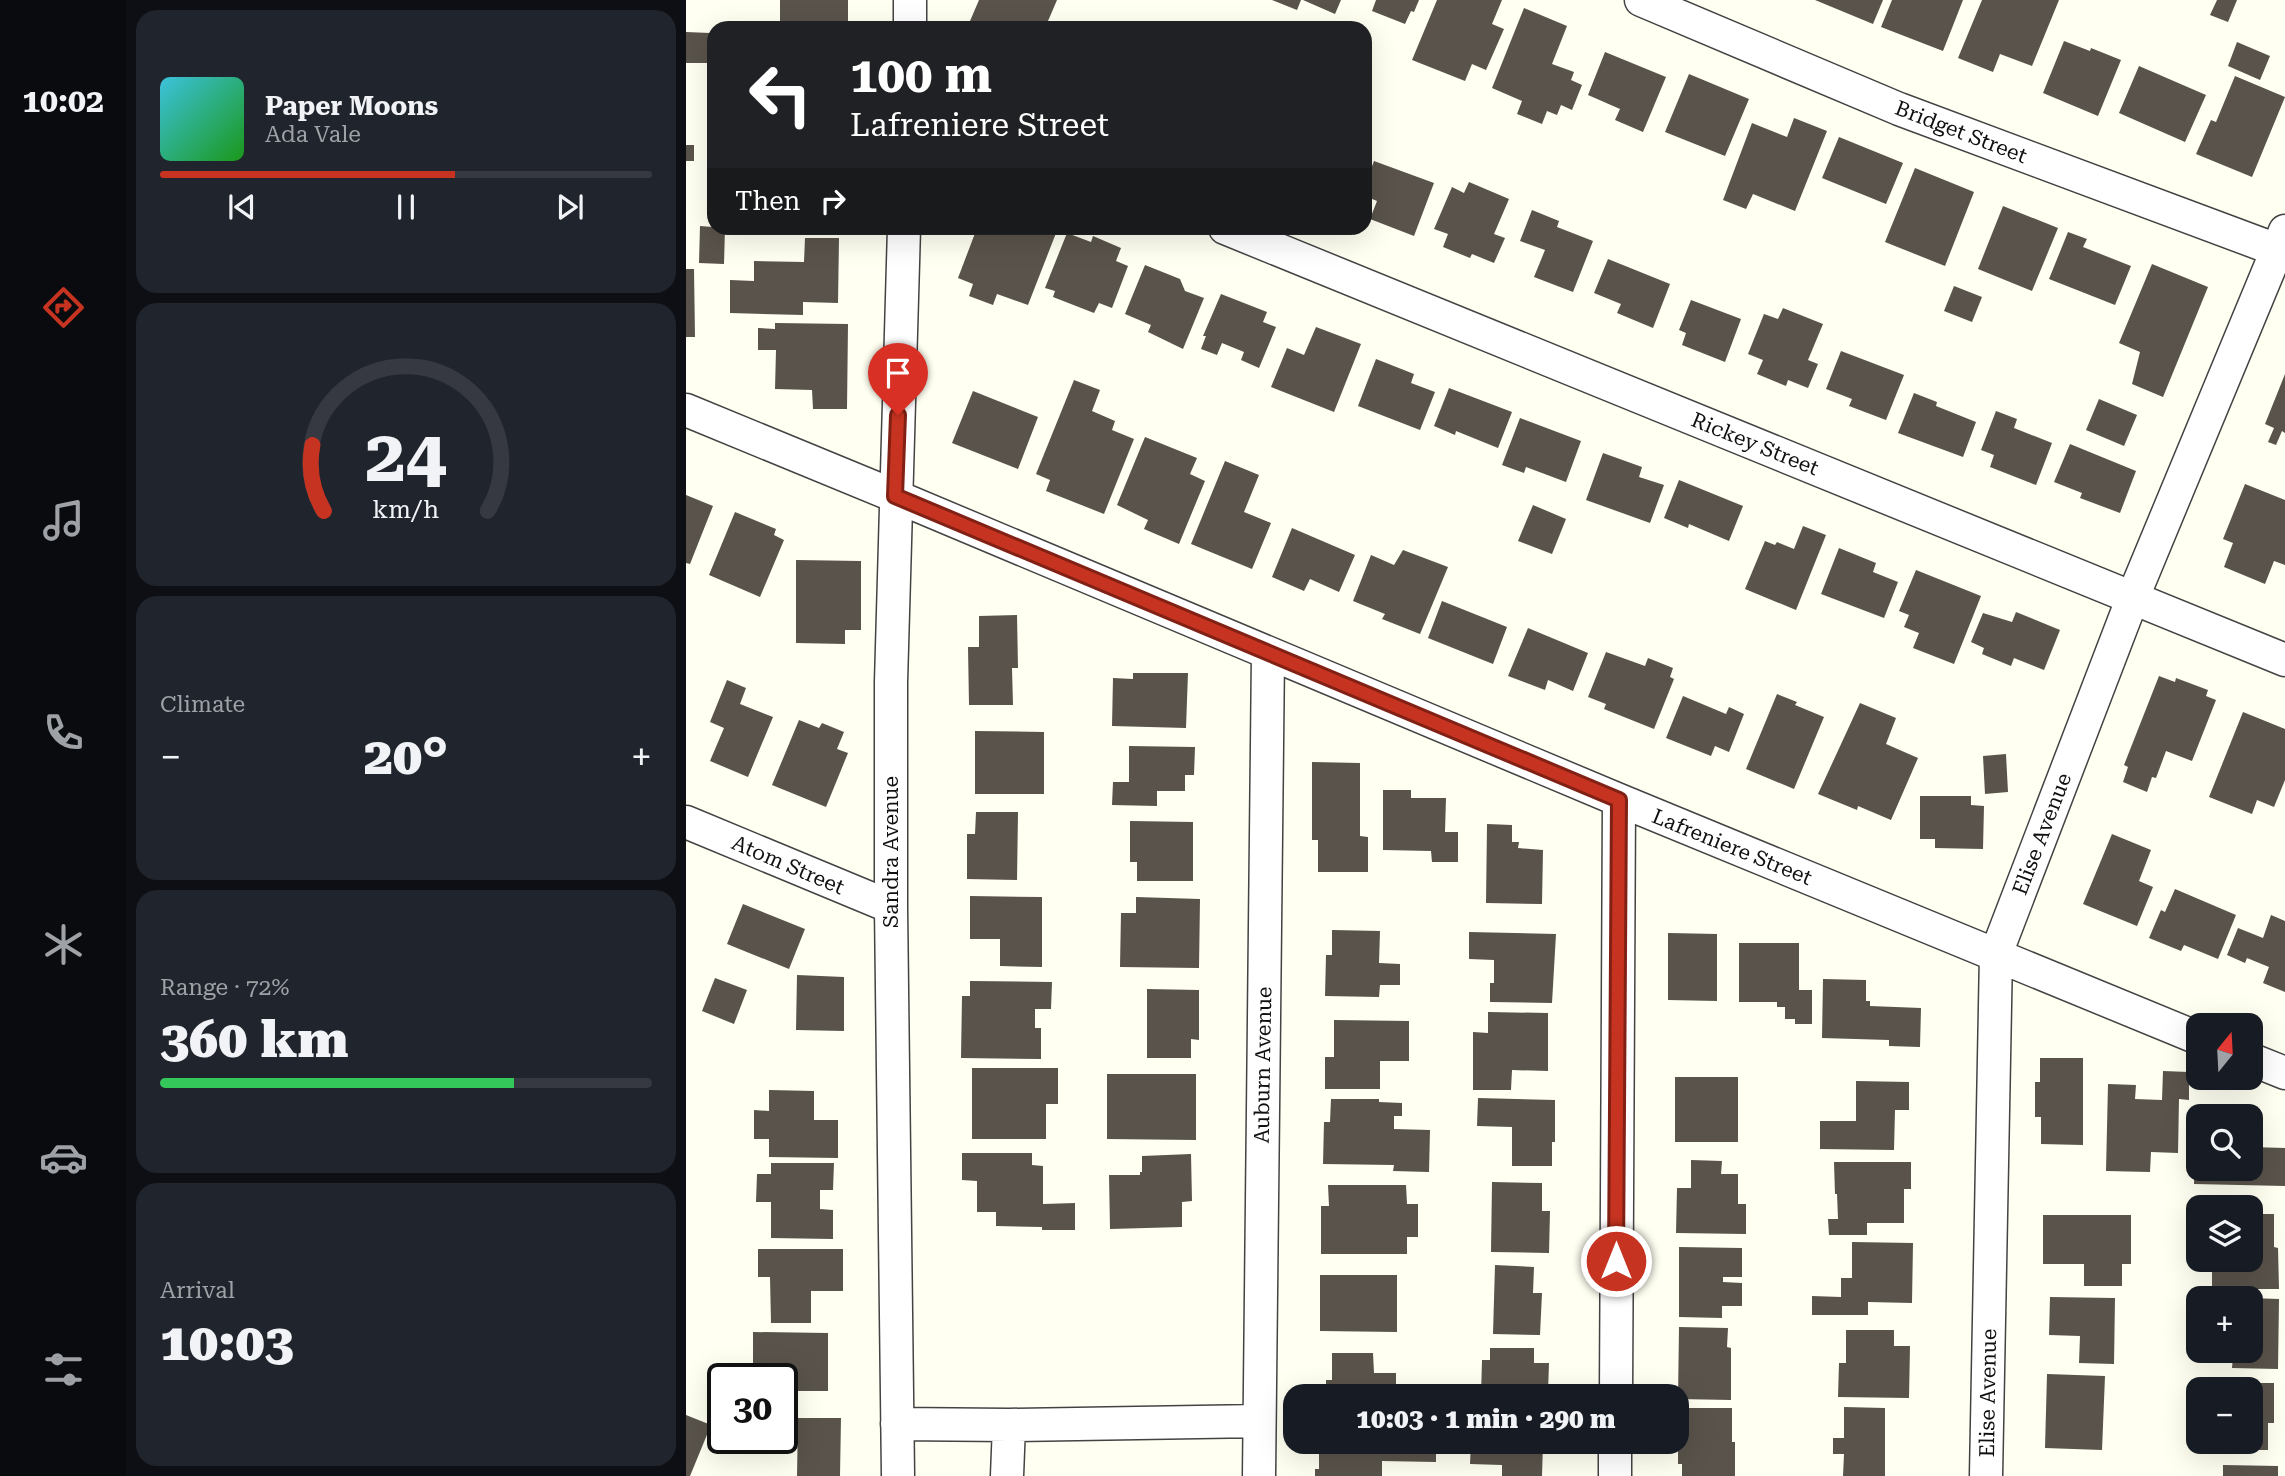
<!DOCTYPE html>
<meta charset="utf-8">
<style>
body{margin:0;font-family:"Roboto Serif",serif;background:#20242c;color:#f1f3f6;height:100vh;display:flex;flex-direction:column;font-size:26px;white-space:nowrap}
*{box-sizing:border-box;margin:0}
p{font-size:23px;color:#9ea1a6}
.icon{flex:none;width:38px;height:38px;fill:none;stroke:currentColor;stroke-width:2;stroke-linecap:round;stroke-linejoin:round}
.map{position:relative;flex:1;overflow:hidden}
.side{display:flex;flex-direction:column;gap:10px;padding:10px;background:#0d0f14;width:560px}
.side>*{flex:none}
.banner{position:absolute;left:21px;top:21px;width:665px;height:214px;border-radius:21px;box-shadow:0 7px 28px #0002;background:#202124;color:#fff;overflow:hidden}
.needle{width:46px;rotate:18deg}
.buttons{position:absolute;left:1500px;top:1013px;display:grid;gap:14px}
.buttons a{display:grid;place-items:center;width:77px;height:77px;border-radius:14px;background:#171b24;box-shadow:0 7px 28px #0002;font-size:35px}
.speed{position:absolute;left:21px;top:1363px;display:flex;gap:14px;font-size:35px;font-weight:700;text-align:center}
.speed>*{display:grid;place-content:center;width:91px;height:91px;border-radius:50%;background:#171b24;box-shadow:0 7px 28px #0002;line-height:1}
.speed .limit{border:4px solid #111;border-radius:10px;background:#fff;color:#111}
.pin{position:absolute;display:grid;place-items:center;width:60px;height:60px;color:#fff;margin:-72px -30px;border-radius:50% 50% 50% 0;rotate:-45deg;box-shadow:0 0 7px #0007}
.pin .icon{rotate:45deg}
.me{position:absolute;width:77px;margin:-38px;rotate:0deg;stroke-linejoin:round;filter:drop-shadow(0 0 5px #0008)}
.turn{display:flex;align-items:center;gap:24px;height:147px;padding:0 28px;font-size:32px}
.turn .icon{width:91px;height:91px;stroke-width:2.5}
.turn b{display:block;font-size:49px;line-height:60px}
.then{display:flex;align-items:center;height:66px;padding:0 28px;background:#0003;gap:14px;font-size:26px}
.big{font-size:52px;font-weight:800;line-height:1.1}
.side .card{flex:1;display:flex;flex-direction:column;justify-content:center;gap:10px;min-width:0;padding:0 24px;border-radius:21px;background:#20242c}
.side .dial{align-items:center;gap:0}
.dial svg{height:182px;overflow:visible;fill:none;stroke:#363941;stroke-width:7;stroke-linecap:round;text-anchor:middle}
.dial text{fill:#f1f3f6;stroke:none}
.song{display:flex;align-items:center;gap:21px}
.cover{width:84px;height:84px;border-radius:10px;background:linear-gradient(135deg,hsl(190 70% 55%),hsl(120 70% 35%))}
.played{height:7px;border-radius:4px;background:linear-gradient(90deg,#c63321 60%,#363941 60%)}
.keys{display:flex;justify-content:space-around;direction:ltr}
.heat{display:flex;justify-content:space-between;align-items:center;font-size:38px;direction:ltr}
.charge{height:10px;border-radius:5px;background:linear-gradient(90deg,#34c759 72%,#363941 0)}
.trip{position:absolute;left:597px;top:1384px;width:406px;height:70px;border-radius:21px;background:#171b24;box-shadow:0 7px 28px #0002;font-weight:800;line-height:70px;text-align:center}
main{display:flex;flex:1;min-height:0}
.tabs{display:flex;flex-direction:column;width:126px;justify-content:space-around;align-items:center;background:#090b0e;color:#9ea1a6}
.tabs .icon{width:49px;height:49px}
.tabs .active{color:#c63321}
.tabs b{font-size:32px;color:#f1f3f6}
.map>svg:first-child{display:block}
.building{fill:#59534b}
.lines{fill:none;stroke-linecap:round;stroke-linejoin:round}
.minor-casing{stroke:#434343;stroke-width:35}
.minor{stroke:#fff;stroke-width:32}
.route-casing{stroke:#812115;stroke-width:18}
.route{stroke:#c63321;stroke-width:12}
.labels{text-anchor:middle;stroke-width:7;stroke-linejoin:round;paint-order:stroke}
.street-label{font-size:21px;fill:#101010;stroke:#fff}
</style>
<main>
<nav class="tabs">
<b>10:02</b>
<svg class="icon active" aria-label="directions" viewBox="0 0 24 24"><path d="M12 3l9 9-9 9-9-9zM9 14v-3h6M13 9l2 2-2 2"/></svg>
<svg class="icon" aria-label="music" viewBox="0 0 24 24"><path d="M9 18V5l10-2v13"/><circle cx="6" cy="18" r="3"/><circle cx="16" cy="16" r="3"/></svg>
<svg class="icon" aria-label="phone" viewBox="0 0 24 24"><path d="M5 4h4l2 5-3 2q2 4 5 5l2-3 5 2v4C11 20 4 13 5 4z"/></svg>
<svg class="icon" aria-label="climate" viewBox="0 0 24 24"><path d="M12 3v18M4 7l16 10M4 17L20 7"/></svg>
<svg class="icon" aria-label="car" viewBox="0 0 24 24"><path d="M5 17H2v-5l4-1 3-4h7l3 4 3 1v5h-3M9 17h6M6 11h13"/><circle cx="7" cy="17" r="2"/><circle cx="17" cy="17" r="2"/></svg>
<svg class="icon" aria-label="filters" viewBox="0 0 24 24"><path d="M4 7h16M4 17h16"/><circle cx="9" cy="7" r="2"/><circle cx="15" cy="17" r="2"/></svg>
</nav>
<section class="side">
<div class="card">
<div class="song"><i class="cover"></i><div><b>Paper Moons</b><p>Ada Vale</p></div></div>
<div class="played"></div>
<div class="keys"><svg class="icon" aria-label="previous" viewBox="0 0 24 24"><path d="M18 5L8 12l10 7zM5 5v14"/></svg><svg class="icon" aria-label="pause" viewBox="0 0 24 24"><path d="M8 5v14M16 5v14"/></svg><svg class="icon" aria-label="next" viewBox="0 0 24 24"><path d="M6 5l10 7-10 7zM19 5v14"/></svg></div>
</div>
<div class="card dial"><svg viewBox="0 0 100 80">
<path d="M14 69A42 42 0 1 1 86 69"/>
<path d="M14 69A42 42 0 0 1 9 40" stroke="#c63321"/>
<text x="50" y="56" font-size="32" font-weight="700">24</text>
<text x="50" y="72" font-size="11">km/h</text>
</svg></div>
<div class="card"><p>Climate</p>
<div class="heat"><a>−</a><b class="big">20°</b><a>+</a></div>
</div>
<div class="card"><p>Range · 72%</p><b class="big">360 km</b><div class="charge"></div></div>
<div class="card"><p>Arrival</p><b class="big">10:03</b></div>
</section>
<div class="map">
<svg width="1599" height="1476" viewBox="0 0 1599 1476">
<rect width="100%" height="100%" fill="#fffff2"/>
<!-- building -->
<path class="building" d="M94 0H162V28H98V22L94 21Z
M293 0H371L359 28H281Z
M586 0H615L611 10Z
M617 0H655L649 14Z
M690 0H733L728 12 725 11 719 24 686 11Z
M751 0H816L806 24 818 29 800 70 786 64 779 81 726 60Z
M1129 0H1197L1187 24Z
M1206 0H1277L1257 51 1195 27Z
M1296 0H1373L1346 66 1314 54 1307 72 1272 58Z
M1531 0H1551L1542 22 1524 15Z
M838 8 881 26 866 64 888 72 885 80 896 85 886 110 875 105 871 115 861 111 856 124 831 114 836 101 806 88Z
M0 32 24 33 23 63H0Z
M1378 41 1404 51 1405 48 1435 60 1412 116 1357 93Z
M1551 42 1584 56 1574 80 1542 66Z
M919 52 980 77 957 132 929 120 934 109 902 95Z
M1453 66 1520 95 1499 142 1433 113Z
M1003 74 1063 99 1039 156 979 132Z
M1549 76 1599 97 1566 177 1510 154 1525 120 1530 122Z
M1108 118 1141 131 1109 211 1067 194 1060 209 1037 200 1066 123 1101 137Z
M1153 137 1217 163 1200 204 1136 178Z
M0 145H8V161H0Z
M688 161 748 183 728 236 684 219 691 201 679 196V185Z
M1229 168 1288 192 1259 266 1199 242Z
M783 182 823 199 808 234 819 238 808 263 786 254 784 258 757 247 762 234 748 229 766 187 778 193Z
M1317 206 1372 228 1346 291 1292 269Z
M846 210 873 221 871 227 907 241 887 292 848 277 859 250 834 241Z
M14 226 39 228 38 264 13 263Z
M291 228H320L332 232 334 228H372L342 305 311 294 307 305 283 296 287 284 272 278Z
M1382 232 1401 239 1397 247 1445 266 1429 305 1363 279Z
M381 233 405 242 407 236 435 248 430 261 442 266 426 308 413 303 408 313 367 297 369 291 359 288Z
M119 238H153L152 303 117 302V315L44 313V280L68 281V261L118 262Z
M922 259 984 284 967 328 931 313 935 304 908 293Z
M1466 264 1522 287 1477 397 1446 384 1454 352 1433 343Z
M459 265 494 279 499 291 518 298 497 349 462 332 465 325 439 314Z
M0 269H8L9 337H0Z
M1268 286 1296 297 1286 322 1258 311Z
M535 294 581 312 577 322 590 327 573 368 555 360 558 352 536 343 531 355 515 349 520 336H517Z
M1005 300 1055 319 1039 362 996 345 1000 333 993 330Z
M1097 308 1137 324 1122 360 1132 364 1122 388 1102 380 1100 386 1071 374 1077 360 1062 354 1078 314 1092 319Z
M89 323 162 324 161 409H127L126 390 89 389 90 350H72V328L89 329Z
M630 327 675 344 648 412 585 387 601 348 618 355Z
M1155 351 1218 375 1200 420 1163 406 1166 399 1140 389Z
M690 359 728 374 725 383 749 392 734 430 672 406Z
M1599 374V433L1596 431 1590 445 1582 442 1588 428 1579 424Z
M388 380 414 390 406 411 429 421 426 430 448 439 418 514 360 491 364 480 350 474Z
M763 388 826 412 812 448 770 431 769 435 748 426Z
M287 391 352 417 332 469 266 443Z
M1228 393 1251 402 1250 406 1290 422 1277 457 1212 433Z
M1413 399 1451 415 1438 446 1400 430Z
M1310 411 1331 419 1328 428 1366 443 1350 485 1304 467 1308 455 1295 450Z
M834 418 895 441 880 482 840 467 838 473 816 465Z
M459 437 511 458 504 474 519 481 493 544 458 529 462 520 431 505Z
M1384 444 1450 471 1434 513 1394 498 1396 493 1368 482Z
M917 453 956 467 953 477 978 485 964 523 900 500Z
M539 461 573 475 558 512 585 523 566 569 505 544Z
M993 480 1057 506 1043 541 1003 524 1002 528 978 518Z
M1559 484 1599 500V565L1588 561 1579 584 1538 567 1547 543 1537 539Z
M0 495 27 506 4 564 0 563Z
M847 505 880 519 866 554 832 541Z
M49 512 90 529 88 535 98 540 74 597 23 575Z
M1117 526 1140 535 1110 610 1059 589 1079 541 1089 545 1091 542 1108 549Z
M606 528 669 555 653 592 624 579 618 591 586 577Z
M1153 548 1190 563 1187 572 1212 582 1198 618 1135 594Z
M717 550 762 567 734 634 696 619 699 614 667 601 685 555 708 565Z
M110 560 175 561V630H159V644L110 643Z
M1230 570 1295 596 1268 664 1227 648 1233 633 1218 627 1223 615 1213 611Z
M756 601 821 627 807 664 742 638Z
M1330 612 1374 630 1358 670 1328 658 1325 666 1296 654 1298 648 1285 642 1297 613 1326 622Z
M331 615 332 668H326L327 705H283L282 647H293V616Z
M842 628 902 653 887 691 862 680 859 690 822 676Z
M920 652 959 666 962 658 987 668 984 677 988 679 968 729 918 709 920 704 902 697Z
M447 673H502L500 728 426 726 427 678 447 679Z
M1473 676 1489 682 1490 678 1522 690 1520 696 1530 700 1506 761 1480 751 1470 778 1466 777 1461 792 1437 782 1442 767 1438 765Z
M41 680 60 688 54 704 87 717 62 777 24 761 38 728 24 722Z
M1091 694 1111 702 1109 705 1138 717 1108 789 1060 769Z
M997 696 1040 714 1043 707 1058 714 1043 752 1029 746 1025 756 980 738Z
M1174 703 1210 718 1200 744 1232 758 1205 820 1172 806 1171 810 1132 794Z
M1557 712 1599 729V780L1588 807 1571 800 1566 814 1523 797Z
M113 720 133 728 136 723 158 732 151 749 162 753 140 807 86 785Z
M289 731 358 732V794H289Z
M443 746 509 747 508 775H499V791H471V806L426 805 427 782H443Z
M1320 754 1322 792 1299 794 1297 756Z
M626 762 674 763V836L682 837V872H632V840H626Z
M697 790H725V798H760L759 832H772V862H746L745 851 697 850Z
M1234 796H1285V805L1298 806 1297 849 1249 848V839H1234Z
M290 812H332L331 880 281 879V834H289Z
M444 821 507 822V881H451V862H444Z
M801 824 826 825V842H833L832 848 857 850 856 904 800 903Z
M1426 834 1465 850 1453 881 1467 887 1451 926 1397 904Z
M1489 889 1550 915 1532 959 1498 945 1495 951 1463 938 1475 910 1479 912Z
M284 896 356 897V967L314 966V939H284Z
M450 897 514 899 513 968 434 967 435 913H450Z
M57 904 119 929 103 969 41 944Z
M1585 915 1599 921V992L1577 983 1583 967 1561 958 1559 963 1541 955 1552 928 1577 938Z
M646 930 694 931 693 963 714 964V985H694L693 997 639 996 640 955H646Z
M783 932 870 934 866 1003 804 1002V983H808V960L783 959Z
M982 933 1031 934V1001L982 1000Z
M1053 943H1113V990H1126V1024H1109V1019H1099V1007H1091V1002H1053Z
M111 975 158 977V1031L110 1030Z
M29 978 61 990 48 1024 16 1011Z
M1137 979 1180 980V1001H1184V1006L1235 1008 1234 1047 1203 1046V1040L1136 1038Z
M284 981 366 982 365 1009H349V1028H355V1059L275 1058 276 996H284Z
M461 989 513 990V1040L505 1039V1058H461Z
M802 1012 862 1013V1071L826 1070 825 1090H787V1032L802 1033Z
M648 1020 723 1021V1061H694V1089H639V1057H648Z
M1354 1058H1397V1145L1355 1144V1117H1349V1082H1354Z
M286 1068H372V1104H360V1139H286Z
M1477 1071 1503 1072V1100L1493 1099 1492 1153 1465 1152 1464 1172 1420 1171 1422 1084 1450 1085 1449 1099 1476 1100Z
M421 1074H510V1140L421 1139Z
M989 1077H1052V1142H989Z
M1170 1081 1223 1082V1110H1209L1208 1150 1134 1149V1121H1170Z
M83 1090 128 1091V1120H152V1158L83 1157V1139H68V1110L83 1111Z
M792 1098 869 1100V1142H866V1166H826V1127L791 1126Z
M645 1099H693V1102L716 1103V1116H708V1129L744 1130 743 1172 707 1171 708 1165 637 1164 638 1122H644Z
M1509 1120 1512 1121V1169H1564V1147L1599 1148V1186L1508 1184Z
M276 1153H346V1165L357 1166V1204L389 1203V1230H356V1227L310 1226V1212H291V1181L276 1180Z
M505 1154 506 1201 496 1202V1227L424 1229 423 1175H454V1172H456V1156Z
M1005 1160 1036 1161 1035 1174H1052V1204H1060V1234L990 1233 991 1188H1005Z
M1148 1162H1225V1189H1218V1223H1181V1235H1143L1142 1219H1152L1151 1194H1149Z
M85 1163H148L147 1190H134V1209L147 1210V1239L85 1238V1202H70L71 1174H85Z
M806 1182 856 1183V1211H864L863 1253 805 1252Z
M642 1185H720L721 1204H732V1237H721V1254H635V1206H643Z
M1564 1214H1588V1247L1592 1248 1593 1289H1526V1265H1543V1260H1564Z
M1357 1215H1445V1264H1436V1286H1398V1264H1357Z
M1166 1242 1227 1243 1226 1303 1182 1302V1315H1126V1296L1155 1297V1278H1166Z
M993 1247 1056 1248V1277H1037V1282L1056 1283V1306H1036V1318L993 1317Z
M72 1249H157V1291H125V1323H85L84 1277H72Z
M809 1265 848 1267 847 1293H856L854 1335 807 1334Z
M634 1275H711V1332L634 1331Z
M1364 1297 1429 1298 1428 1364 1393 1363 1394 1336 1363 1335Z
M1564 1298 1593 1299 1592 1369 1546 1368 1547 1356H1531V1351H1564Z
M993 1327 1042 1328 1041 1347 1045 1348V1400L992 1399Z
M1160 1330H1208V1346H1224L1223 1398 1152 1397 1153 1363H1160Z
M67 1332 142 1333V1391H96V1379H67Z
M804 1348H848V1363H863L862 1392H857V1396H795L796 1360H804Z
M646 1353H687L688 1373H710V1396H640V1380H646Z
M1361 1374 1419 1376 1416 1450 1359 1448Z
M1534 1383H1588V1423H1582V1450H1541V1442H1564V1390H1534Z
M1158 1407 1199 1408V1476H1157L1158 1454H1147V1438H1158Z
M995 1408H1046V1442H1049V1476H996V1464H992V1420L996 1419Z
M0 1415 25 1425 4 1476H0Z
M112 1418H155L154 1476H111Z
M633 1442H750V1462L696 1461V1476H629V1469H633Z
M785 1442H857L856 1476H816V1465L784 1464Z
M1537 1465 1592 1466V1476H1537Z"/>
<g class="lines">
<defs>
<path id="minor" d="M955 0 1213 109 1599 253
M224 28V0
M539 228 1599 660
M0 410 209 496 933 800 1512 1038
M0 822 205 907
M1564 1059 1599 1073
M930 1396 933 800
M211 1424 323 1425
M212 1476 205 907V682L218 228
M321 1476 323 1425 573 1421
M573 1476 582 653
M929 1476V1442
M1300 1476 1310 954 1447 597 1599 231"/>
</defs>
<!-- minor casing -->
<use href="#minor" class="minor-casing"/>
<!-- minor -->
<use href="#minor" class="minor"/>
</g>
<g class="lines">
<defs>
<path id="route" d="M212 415 209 496 933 800 930 1261"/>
</defs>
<!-- route casing -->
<use href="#route" class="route-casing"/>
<!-- route -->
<use href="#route" class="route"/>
</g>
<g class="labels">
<!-- street labels -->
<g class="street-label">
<text transform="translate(1275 132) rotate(21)" y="7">Bridget Street</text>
<text transform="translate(1069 444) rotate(22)" y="7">Rickey Street</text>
<text transform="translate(1356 834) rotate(-69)" y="7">Elise Avenue</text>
<text transform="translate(1046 847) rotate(22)" y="7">Lafreniere Street</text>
<text transform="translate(205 852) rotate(-90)" y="7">Sandra Avenue</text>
<text transform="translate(102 865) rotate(23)" y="7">Atom Street</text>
<text transform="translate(577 1065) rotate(-89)" y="7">Auburn Avenue</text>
<text transform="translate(1302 1393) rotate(-89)" y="7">Elise Avenue</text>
</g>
</g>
</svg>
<div class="buttons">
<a><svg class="needle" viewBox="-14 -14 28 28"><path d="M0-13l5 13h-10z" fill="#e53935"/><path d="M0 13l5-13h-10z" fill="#9ea1a6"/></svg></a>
<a><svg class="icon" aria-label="search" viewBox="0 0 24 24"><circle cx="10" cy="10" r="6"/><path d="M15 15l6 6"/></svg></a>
<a><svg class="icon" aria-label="layers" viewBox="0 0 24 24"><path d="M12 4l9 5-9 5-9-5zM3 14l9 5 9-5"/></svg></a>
<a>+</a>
<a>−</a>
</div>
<div class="speed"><div class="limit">30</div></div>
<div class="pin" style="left:212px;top:415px;background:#d93025"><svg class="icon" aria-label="arrive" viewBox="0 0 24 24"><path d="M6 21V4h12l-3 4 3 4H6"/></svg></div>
<svg class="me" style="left:930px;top:1261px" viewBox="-20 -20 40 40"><circle r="17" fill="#c63321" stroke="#fff" stroke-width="3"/><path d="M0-11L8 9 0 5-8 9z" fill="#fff"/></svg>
<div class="trip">10:03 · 1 min · 290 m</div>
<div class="banner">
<div class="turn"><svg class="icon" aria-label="left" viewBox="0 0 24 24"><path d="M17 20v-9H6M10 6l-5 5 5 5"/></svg><div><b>100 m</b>Lafreniere Street</div></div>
<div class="then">Then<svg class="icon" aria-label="right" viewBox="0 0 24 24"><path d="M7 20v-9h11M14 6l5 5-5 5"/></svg></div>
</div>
</div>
</main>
